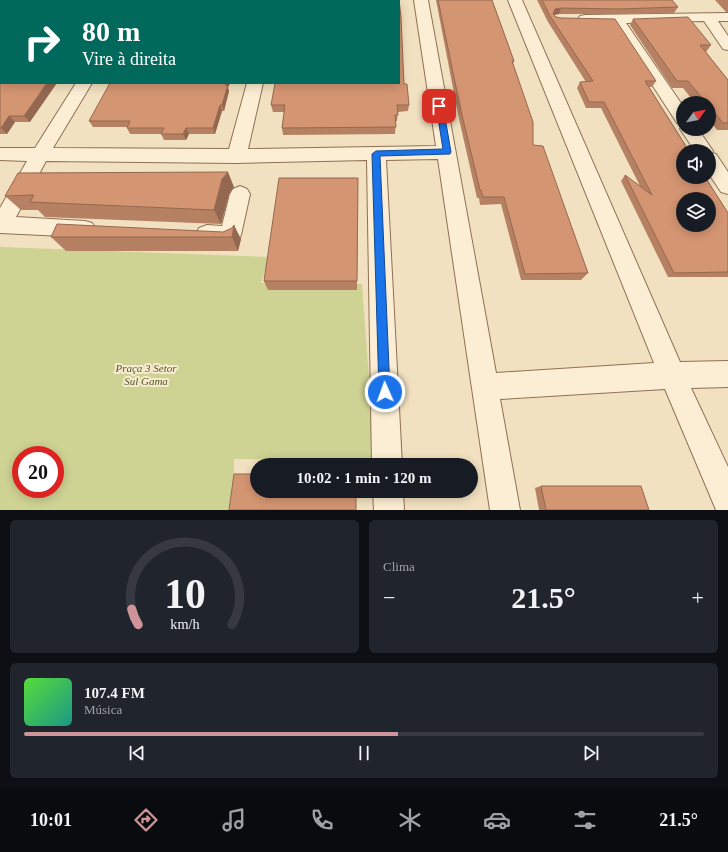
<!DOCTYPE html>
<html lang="pt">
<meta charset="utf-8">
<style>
body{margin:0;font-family:Georgia,serif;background:#20242c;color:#f1f3f6;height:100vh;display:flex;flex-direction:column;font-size:15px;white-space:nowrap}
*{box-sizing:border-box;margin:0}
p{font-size:13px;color:#9ea1a6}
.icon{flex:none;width:22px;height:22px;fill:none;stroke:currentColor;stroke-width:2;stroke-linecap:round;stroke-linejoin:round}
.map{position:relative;height:510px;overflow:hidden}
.panel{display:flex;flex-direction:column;gap:10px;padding:10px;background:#0d0f14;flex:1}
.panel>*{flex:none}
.guide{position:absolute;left:0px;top:0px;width:400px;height:84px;box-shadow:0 2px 10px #0003;background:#00695c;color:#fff;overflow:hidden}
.needle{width:26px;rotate:57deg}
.controls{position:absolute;left:676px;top:96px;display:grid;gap:8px}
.controls a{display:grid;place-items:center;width:40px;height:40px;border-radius:50%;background:#171b24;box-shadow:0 2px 10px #0003;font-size:20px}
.speed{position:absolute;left:12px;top:446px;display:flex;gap:8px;font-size:20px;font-weight:700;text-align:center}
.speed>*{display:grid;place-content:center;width:52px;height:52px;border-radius:50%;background:#171b24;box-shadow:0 2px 10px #0003;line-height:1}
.speed .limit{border:6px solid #d22;background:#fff;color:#111}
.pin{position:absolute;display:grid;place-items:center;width:34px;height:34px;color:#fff;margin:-17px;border-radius:8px;box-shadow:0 2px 6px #0006}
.me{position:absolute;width:44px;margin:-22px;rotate:358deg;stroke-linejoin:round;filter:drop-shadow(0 0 3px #0008)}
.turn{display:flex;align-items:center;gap:14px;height:84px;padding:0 16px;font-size:18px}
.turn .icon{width:52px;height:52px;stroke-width:2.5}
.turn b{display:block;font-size:28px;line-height:34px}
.big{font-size:30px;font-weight:600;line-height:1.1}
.panel .tile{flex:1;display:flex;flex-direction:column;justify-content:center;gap:6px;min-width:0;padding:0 14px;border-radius:6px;background:#20242c}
.panel .dial{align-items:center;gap:0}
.dial svg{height:104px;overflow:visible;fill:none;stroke:#363941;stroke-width:7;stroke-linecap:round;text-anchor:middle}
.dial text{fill:#f1f3f6;stroke:none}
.song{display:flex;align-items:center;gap:12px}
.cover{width:48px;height:48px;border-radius:6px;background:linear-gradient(135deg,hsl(110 70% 55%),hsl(170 70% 35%))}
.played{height:4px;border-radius:2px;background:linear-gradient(90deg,#ce9499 55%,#363941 55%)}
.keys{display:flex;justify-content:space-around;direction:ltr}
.heat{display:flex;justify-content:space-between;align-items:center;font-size:22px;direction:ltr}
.panel .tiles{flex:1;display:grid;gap:10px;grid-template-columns:1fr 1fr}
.tile:last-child{grid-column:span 2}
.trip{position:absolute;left:250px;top:458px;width:228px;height:40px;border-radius:20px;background:#171b24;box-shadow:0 2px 10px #0003;font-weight:600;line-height:40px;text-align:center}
.tab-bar{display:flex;height:64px;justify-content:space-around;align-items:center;background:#090b0e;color:#9ea1a6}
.tab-bar .icon{width:28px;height:28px}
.tab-bar .active{color:#ce9499}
.tab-bar b{font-size:18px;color:#f1f3f6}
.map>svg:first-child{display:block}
.green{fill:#ced293;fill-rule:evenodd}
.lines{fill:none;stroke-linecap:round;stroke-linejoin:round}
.minor-casing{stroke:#8d7056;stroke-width:2}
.minor{fill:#fceed4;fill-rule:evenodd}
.wall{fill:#b68062}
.shaded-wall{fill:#946850}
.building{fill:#d49572;stroke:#946850;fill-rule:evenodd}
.route{fill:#1a73e8;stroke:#114b97}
.labels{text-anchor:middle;stroke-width:4;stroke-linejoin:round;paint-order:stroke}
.park-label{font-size:11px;font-style:italic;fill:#4f5a20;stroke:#f9ebd1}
</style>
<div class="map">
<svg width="728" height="510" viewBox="0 0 728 510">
<rect width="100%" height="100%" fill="#f2e1c0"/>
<!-- green -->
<path class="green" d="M0 247 270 257 261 283 362 284 375 460 234 459V510H0ZM21 455H55V489H21Z"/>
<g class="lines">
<defs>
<path id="minor" d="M129 0H143V1H129Z
M269 0H283V1H269Z
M414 0H428L496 373 654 363 508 0H522L680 362 728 361V387L691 388 728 467V510H716L665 389 500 399 520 510H490L438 159 386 160 402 465H372L367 160 237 163 46 161 16 217 85 221 92 223 96 229 92 235 85 237 0 233V208L27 161 0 160V148H35L76 83H92L53 148 229 149 247 83H263L248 149 436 146Z
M728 13V21H718L728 36V50L723 49 704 21 626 23 683 106V125L677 123 612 23 580 22 578 19 580 16 585 15Z
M683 125V129H698L713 151 712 153 716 154 728 172V194L721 192 709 174V151H695L680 129Z
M240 186 247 189 250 194 241 235 238 241C226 245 211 244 199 240L196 234 199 228 207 225 222 226 230 194 233 189Z
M373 491H403L404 510H374Z"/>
</defs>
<!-- minor casing -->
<use href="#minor" class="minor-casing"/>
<!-- minor -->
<use href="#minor" class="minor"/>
</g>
<!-- wall -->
<path class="wall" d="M0 0H103L102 1H1L30 122H15L7 134H0Z
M436 0H492L514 61 513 64 533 145 588 273 581 280H521L501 204 480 205 479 198H477L459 119Z
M537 0H672L678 7 674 13 617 14H559L554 15 556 17 656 81 652 87H649L728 213V277H668L621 181 625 175 640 186 601 108H586L577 88 580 82H586L548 22Z
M715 0H728V12H726Z
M633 19 711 45 706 52 728 80V130H717L709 120V103H695L683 88H672L630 25Z
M404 84 409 105 408 111 398 112 397 121H396L395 134 283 135 282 128 284 112H273L271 105Z
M228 88 229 91 224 111H222L215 134H189L186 140H164L161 134H130L127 128V127H93L89 121Z
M234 187 229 194 221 224 45 217 38 210H21L5 196Z
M358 188 357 290H268L264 281Z
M223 232 241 239 238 251H66L51 237Z
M541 486 649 510H539L535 488Z"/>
<!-- shaded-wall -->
<path class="shaded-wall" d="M95 0H103L102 1H94Z
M561 8 559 14 553 15 551 20 555 9Z
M47 83H57L30 122 24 116Z
M226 83H230L228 88 229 91 224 111 222 105Z
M220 105 222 111 215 134 213 128Z
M9 116 15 122 7 134 1 128Z
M186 128 189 134 186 140 183 134Z
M228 172 234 187 229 194 221 224 214 210 222 179Z
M234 225 241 239 238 251 232 237Z"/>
<!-- building -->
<path class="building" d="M0 0H95L94 1H1V83H47L24 116H9L1 128H0Z
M146 0H252L251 1H145Z
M291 0H399L401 17 404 84H407L409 105H397L398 115H395L396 127 282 128 285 105H271L275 83H399V1H291Z
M438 0H492L514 61H512L533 122V145L543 146 588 273 525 274 504 197H483L481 190H480L461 111Z
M542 0H672L678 7 620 9 561 8 555 9 553 14 556 17 561 18 615 19 656 81H645L689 151H683V177H705L728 213V272L674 273 625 175 652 195 604 102H589L580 82 593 81 550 16ZM683 199H709V225H683Z
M688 17 711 45H700L728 80V123H723L709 106V103H706L688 81H677L633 19Z
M110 83H226L225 85H228L222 105H220L213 128H186L183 134H161L164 128H127L130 121H89Z
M228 172 222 179 214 210 30 202 34 195 5 196 18 173Z
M279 178H358L357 281H264Z
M57 224 223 232 232 228 234 225 232 237H51Z
M234 474H257V491H356V510H229Z
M541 486H641L649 510H546Z"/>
<!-- route -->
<path class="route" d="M439 104 443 106 451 152 450 154 380 156 390 392 389 396 385 398 381 396 379 392 372 154 376 151 443 149 436 106Z"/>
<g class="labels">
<!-- park labels -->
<g class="park-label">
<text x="146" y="372">Praça 3 Setor<tspan x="146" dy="13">Sul Gama</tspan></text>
</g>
</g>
</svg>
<div class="controls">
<a><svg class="needle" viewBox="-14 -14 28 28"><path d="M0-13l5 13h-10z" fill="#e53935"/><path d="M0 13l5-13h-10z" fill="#9ea1a6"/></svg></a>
<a><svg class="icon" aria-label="sound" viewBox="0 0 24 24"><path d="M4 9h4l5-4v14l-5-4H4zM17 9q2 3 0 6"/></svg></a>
<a><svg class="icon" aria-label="layers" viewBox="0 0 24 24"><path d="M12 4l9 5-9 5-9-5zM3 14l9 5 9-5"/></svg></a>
</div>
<div class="speed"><div class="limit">20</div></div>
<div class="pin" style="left:439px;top:106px;background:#d93025"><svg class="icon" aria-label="arrive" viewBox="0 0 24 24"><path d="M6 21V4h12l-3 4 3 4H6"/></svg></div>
<svg class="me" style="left:385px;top:392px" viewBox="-20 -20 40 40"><circle r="17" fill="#1a73e8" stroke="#fff" stroke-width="3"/><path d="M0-11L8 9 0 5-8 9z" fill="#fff"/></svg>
<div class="trip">10:02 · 1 min · 120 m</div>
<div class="guide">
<div class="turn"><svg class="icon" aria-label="right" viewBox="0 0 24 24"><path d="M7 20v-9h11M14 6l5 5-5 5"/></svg><div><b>80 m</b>Vire à direita</div></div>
</div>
</div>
<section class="panel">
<div class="tiles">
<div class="tile dial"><svg viewBox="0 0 100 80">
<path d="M14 69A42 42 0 1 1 86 69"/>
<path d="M14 69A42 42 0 0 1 9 57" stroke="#ce9499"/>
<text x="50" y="56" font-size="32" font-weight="700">10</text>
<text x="50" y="72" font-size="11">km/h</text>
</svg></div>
<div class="tile"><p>Clima</p>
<div class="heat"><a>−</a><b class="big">21.5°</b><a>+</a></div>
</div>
<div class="tile">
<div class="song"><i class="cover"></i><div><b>107.4 FM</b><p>Música</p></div></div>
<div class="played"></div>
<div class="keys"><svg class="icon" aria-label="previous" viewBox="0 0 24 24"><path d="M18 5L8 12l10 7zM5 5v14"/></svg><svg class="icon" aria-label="pause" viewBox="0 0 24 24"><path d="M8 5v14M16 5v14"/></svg><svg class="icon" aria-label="next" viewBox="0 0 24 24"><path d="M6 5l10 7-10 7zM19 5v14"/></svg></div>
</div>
</div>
</section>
<nav class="tab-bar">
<b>10:01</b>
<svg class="icon active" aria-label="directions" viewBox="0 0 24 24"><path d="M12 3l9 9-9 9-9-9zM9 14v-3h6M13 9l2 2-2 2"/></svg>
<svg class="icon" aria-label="music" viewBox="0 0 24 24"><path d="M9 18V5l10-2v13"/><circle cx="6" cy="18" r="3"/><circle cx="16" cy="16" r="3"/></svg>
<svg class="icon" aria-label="phone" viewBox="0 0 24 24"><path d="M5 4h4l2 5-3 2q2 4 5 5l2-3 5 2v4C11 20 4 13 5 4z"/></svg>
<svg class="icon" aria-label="climate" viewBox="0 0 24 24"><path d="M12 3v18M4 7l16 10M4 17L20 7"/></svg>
<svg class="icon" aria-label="car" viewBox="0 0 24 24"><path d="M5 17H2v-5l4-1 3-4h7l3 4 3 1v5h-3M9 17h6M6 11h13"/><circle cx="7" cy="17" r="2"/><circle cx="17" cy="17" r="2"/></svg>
<svg class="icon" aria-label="filters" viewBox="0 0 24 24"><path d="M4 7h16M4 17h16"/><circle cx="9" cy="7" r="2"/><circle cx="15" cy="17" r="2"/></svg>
<b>21.5°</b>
</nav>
